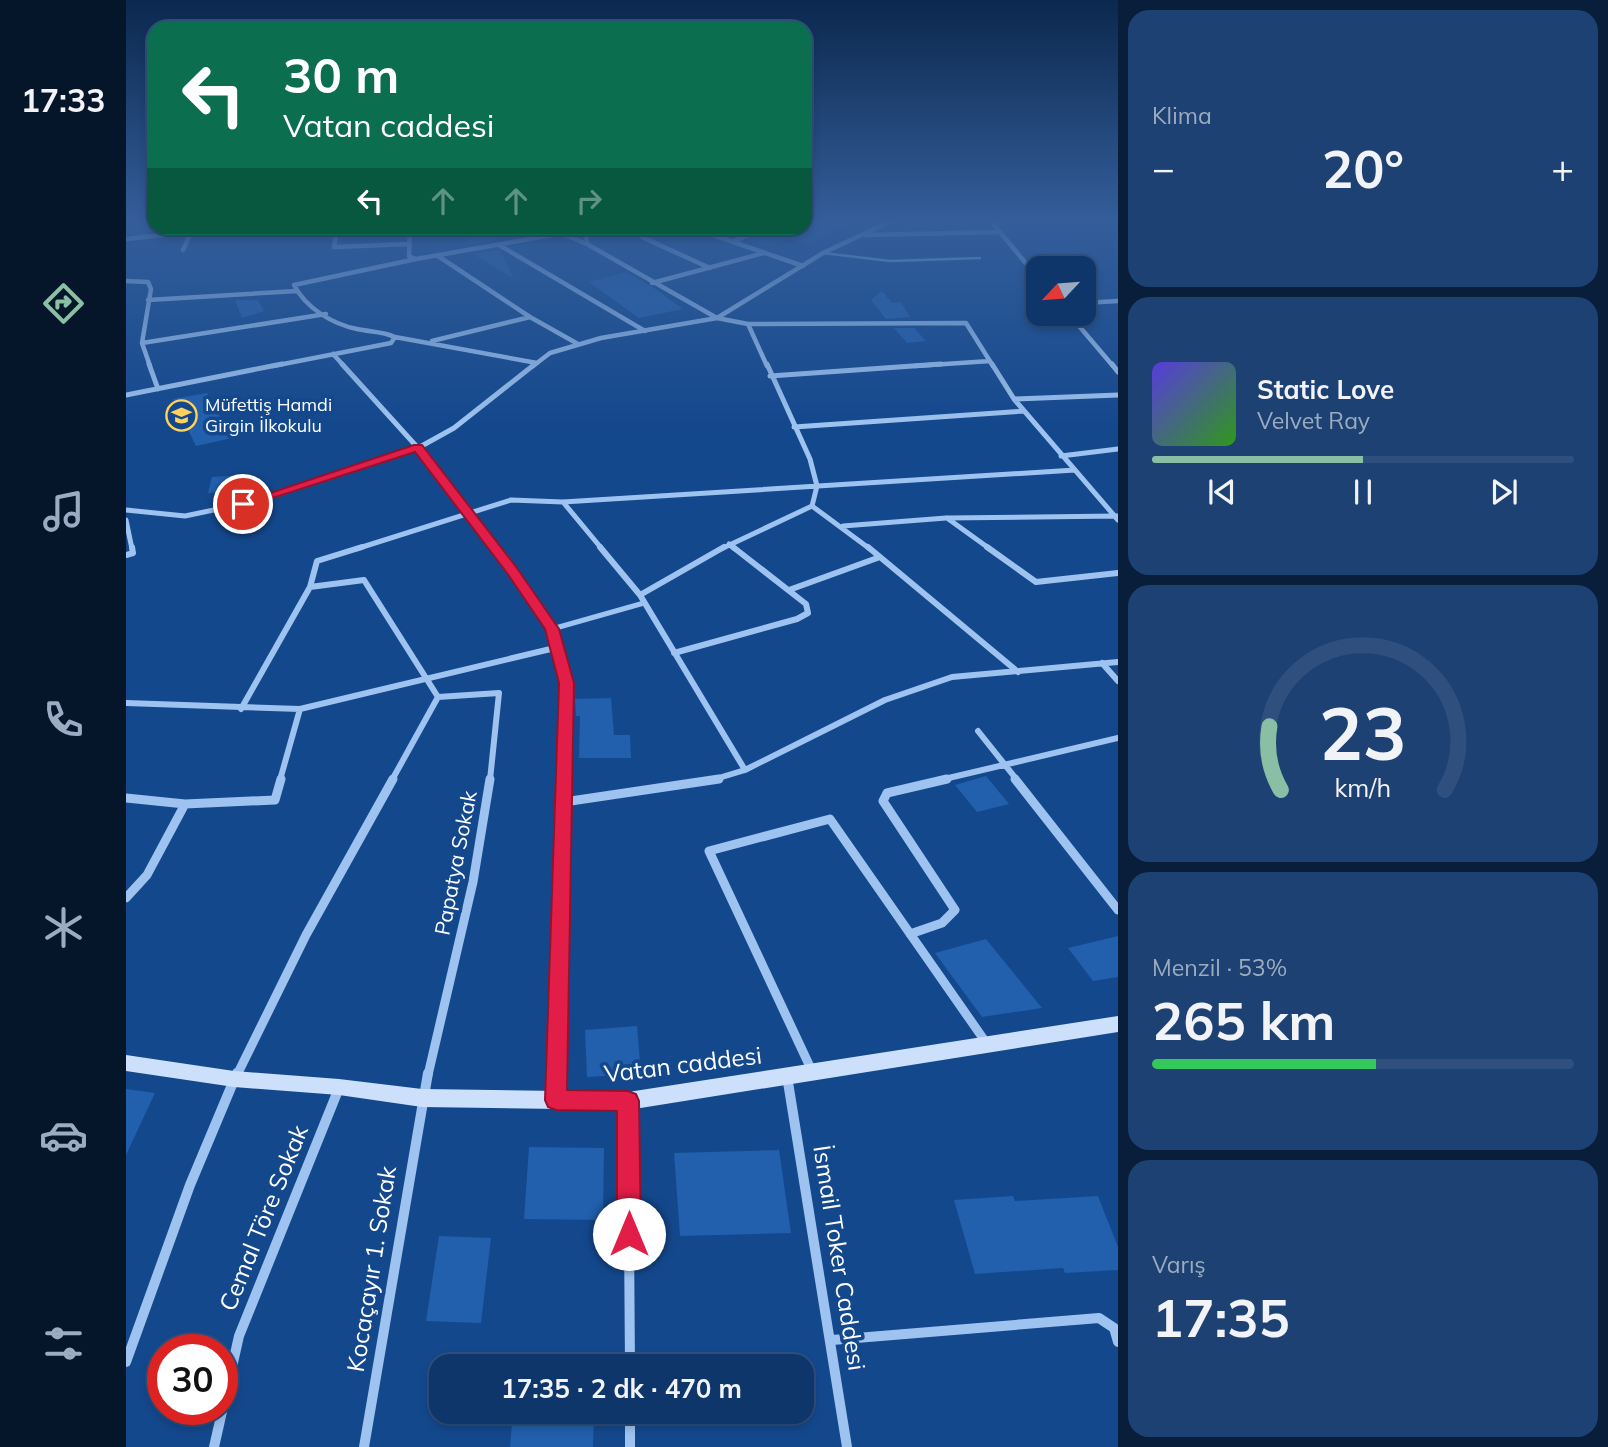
<!DOCTYPE html>
<html lang="tr">
<meta charset="utf-8">
<style>
body{margin:0;font-family:Mulish,sans-serif;background:#1d4172;color:#f1f3f6;height:100vh;display:flex;flex-direction:column;font-size:26px;white-space:nowrap}
*{box-sizing:border-box;margin:0}
p{font-size:23px;color:#9babc1}
.icon{flex:none;width:38px;height:38px;fill:none;stroke:currentColor;stroke-width:2;stroke-linecap:round;stroke-linejoin:round}
.map{position:relative;flex:1;overflow:hidden}
.drawer{display:flex;flex-direction:column;gap:10px;padding:10px;background:#081e3a;width:490px}
.drawer>*{flex:none}
.top-card{position:absolute;left:21px;top:21px;width:665px;height:214px;border-radius:21px;box-shadow:0 4px 10px #0003,0 0 0 2px #2f507e;background:#0b6e4f;color:#fff;overflow:hidden}
.needle{width:46px;rotate:244deg}
.buttons{position:absolute;left:900px;top:256px;display:grid;gap:14px}
.buttons a{display:grid;place-items:center;width:70px;height:70px;border-radius:14px;background:#0f366a;box-shadow:0 4px 10px #0003,0 0 0 2px #2f507e;font-size:35px}
.speed{position:absolute;left:21px;top:1334px;display:flex;gap:14px;font-size:35px;font-weight:700;text-align:center}
.speed>*{display:grid;place-content:center;width:91px;height:91px;border-radius:50%;background:#0f366a;box-shadow:0 4px 10px #0003,0 0 0 2px #2f507e;line-height:1}
.speed .limit{border:10px solid #d22;background:#fff;color:#111}
.pin{position:absolute;display:grid;place-items:center;width:60px;height:60px;color:#fff;margin:-30px;border:4px solid #fff;border-radius:50%;box-shadow:0 2px 7px #0007}
.me{position:absolute;width:77px;margin:-38px;rotate:0deg;stroke-linejoin:round;filter:drop-shadow(0 0 5px #0008)}
.turn{display:flex;align-items:center;gap:24px;height:147px;padding:0 21px;font-size:32px}
.turn .icon{width:91px;height:91px;stroke-width:2.5}
.turn b{display:block;font-size:49px;line-height:60px}
.lanes{display:flex;align-items:center;height:66px;padding:0 21px;background:#0003;justify-content:center;gap:35px;direction:ltr}
.lanes .off{opacity:.35}
.big{font-size:52px;font-weight:700;line-height:1.1}
.drawer .widget{flex:1;display:flex;flex-direction:column;justify-content:center;gap:10px;min-width:0;padding:0 24px;border-radius:21px;background:#1d4172}
.drawer .dial{align-items:center;gap:0}
.dial svg{height:182px;overflow:visible;fill:none;stroke:#2f507e;stroke-width:7;stroke-linecap:round;text-anchor:middle}
.dial text{fill:#f1f3f6;stroke:none}
.song{display:flex;align-items:center;gap:21px}
.cover{width:84px;height:84px;border-radius:10px;background:linear-gradient(135deg,hsl(250 70% 55%),hsl(110 70% 35%))}
.played{height:7px;border-radius:4px;background:linear-gradient(90deg,#8abfa5 50%,#2f507e 50%)}
.keys{display:flex;justify-content:space-around;direction:ltr}
.heat{display:flex;justify-content:space-between;align-items:center;font-size:38px;direction:ltr}
.charge{height:10px;border-radius:5px;background:linear-gradient(90deg,#34c759 53%,#2f507e 0)}
.trip{position:absolute;left:303px;top:1354px;width:385px;height:70px;border-radius:21px;background:#0f366a;box-shadow:0 4px 10px #0003,0 0 0 2px #2f507e;font-weight:700;line-height:70px;text-align:center}
main{display:flex;flex:1;min-height:0}
.tab-bar{display:flex;flex-direction:column;width:126px;justify-content:space-around;align-items:center;background:#06162a;color:#9babc1}
.tab-bar .icon{width:49px;height:49px}
.tab-bar .active{color:#8abfa5}
.tab-bar b{font-size:32px;color:#f1f3f6}
.map>svg:first-child{display:block}
.building{fill:#225fac}
.lines{fill:none;stroke-linecap:round;stroke-linejoin:round}
.lane-far1{stroke:#9ec3f0;stroke-width:2.5}
.lane{stroke:#9ec3f0;stroke-width:5}
.street-far4{stroke:#9ec3f0;stroke-width:4.5}
.street-far3{stroke:#9ec3f0;stroke-width:5}
.street-far2{stroke:#9ec3f0;stroke-width:6}
.street-far1{stroke:#9ec3f0;stroke-width:9}
.street{stroke:#9ec3f0;stroke-width:10}
.secondary{fill:#cce0fb;fill-rule:evenodd}
.route{fill:#e11d48;stroke:#92132f;stroke-width:2}
.labels{text-anchor:middle;stroke-width:7;stroke-linejoin:round;paint-order:stroke}
.far-poi-label{font-size:18px;fill:#fff;stroke:#14488d;text-anchor:start}
.street-label{font-size:21px;fill:#fff;stroke:#14488d}
.near-street-label{font-size:24px;fill:#fff;stroke:#14488d}
</style>
<main>
<nav class="tab-bar">
<b>17:33</b>
<svg class="icon active" aria-label="directions" viewBox="0 0 24 24"><path d="M12 3l9 9-9 9-9-9zM9 14v-3h6M13 9l2 2-2 2"/></svg>
<svg class="icon" aria-label="music" viewBox="0 0 24 24"><path d="M9 18V5l10-2v13"/><circle cx="6" cy="18" r="3"/><circle cx="16" cy="16" r="3"/></svg>
<svg class="icon" aria-label="phone" viewBox="0 0 24 24"><path d="M5 4h4l2 5-3 2q2 4 5 5l2-3 5 2v4C11 20 4 13 5 4z"/></svg>
<svg class="icon" aria-label="climate" viewBox="0 0 24 24"><path d="M12 3v18M4 7l16 10M4 17L20 7"/></svg>
<svg class="icon" aria-label="car" viewBox="0 0 24 24"><path d="M5 17H2v-5l4-1 3-4h7l3 4 3 1v5h-3M9 17h6M6 11h13"/><circle cx="7" cy="17" r="2"/><circle cx="17" cy="17" r="2"/></svg>
<svg class="icon" aria-label="filters" viewBox="0 0 24 24"><path d="M4 7h16M4 17h16"/><circle cx="9" cy="7" r="2"/><circle cx="15" cy="17" r="2"/></svg>
</nav>
<div class="map">
<svg width="992" height="1447" viewBox="0 0 992 1447">
<rect width="100%" height="100%" fill="#14488d"/>
<!-- building -->
<path class="building" d="M679 221H728L681 244 660 239 645 246 623 240 642 232 645 228H679Z
M347 228H363L369 240 340 245Z
M371 250 375 251 388 279 347 254Z
M500 272 528 288 557 309 513 318 463 282Z
M756 291 766 303 775 302 784 317 760 319 745 300Z
M109 300H132L138 311 116 318Z
M768 328H788L800 341 781 343Z
M81 393 106 438 70 446 47 399Z
M116 475 112 491 82 493 86 477Z
M485 698 488 735H504L505 758H453L454 716H450L449 699Z
M860 776 883 804 851 812 829 785Z
M992 936V977L967 981 942 948Z
M860 939 916 1008 856 1017 809 953Z
M511 1026 515 1074 461 1077 459 1030Z
M0 1089 29 1093 0 1155Z
M403 1147 478 1148 477 1220 398 1219Z
M653 1150 665 1233 554 1236 548 1153Z
M887 1196 889 1201 972 1196 992 1247V1270L939 1273 937 1268 849 1274 828 1200Z
M313 1236 365 1238 355 1323 300 1321Z
M387 1412H468L467 1447H384Z"/>
<g class="lines">
<!-- lane-far1 -->
<path class="lane-far1" d="M697 253 764 261 854 258"/>
<!-- lane -->
<path class="lane" d="M426 629 518 603"/>
<!-- street-far4 -->
<path class="street-far4" d="M865 221 912 278
M211 228 208 247 283 244
M284 228 283 256 290 259 432 234
M423 228 461 244
M459 228 461 244 591 318 622 324 840 323 867 366
M511 228V233L518 238 584 268
M567 228 677 266
M739 235 872 232
M0 239 65 232
M608 241 640 228
M373 245 519 331
M57 250 67 228
M312 256 404 317 452 344
M0 281 22 282 25 289 16 343 24 366
M526 283 638 253
M22 300 171 291
M957 303 992 301
M942 313 987 366
M622 324 641 366
M269 337 411 363
M306 341 404 317
M16 343 200 314
M207 354 218 366
M147 366 265 343 269 337C256 331 244 332 231 329 206 324 180 308 168 285L290 259
M407 366 424 353 475 338 591 318 697 253 765 221
M789 366 864 361"/>
<!-- street-far3 -->
<path class="street-far3" d="M23 364 32 389
M216 364 292 448 369 549
M641 364 684 459 691 486 686 506 744 549
M866 364 888 399 992 520
M986 364 992 372
M644 376 815 364
M0 395 156 364
M888 399 992 395
M668 427 898 411
M935 456 992 449
M437 502 476 549
M0 510 59 516 97 508 138 499 292 448 328 428 409 364
M821 518 864 549
M0 520 6 549
M717 526 820 518 991 516
M603 544 609 549
M230 549 385 500 437 502 949 470
M595 549 686 506"/>
<!-- street-far2 -->
<path class="street-far2" d="M368 547 426 629 441 683 438 780
M474 547 514 595 619 770
M742 547 892 672
M861 547 910 582 992 573
M0 555 7 553 6 547
M184 587 238 580 312 697
M663 590 754 557
M514 595 598 547
M548 653 671 619 682 613 680 604 607 547
M976 663 992 681
M312 697 373 693 364 780
M0 703 174 709 433 647
M115 709 184 587 191 561 236 547
M852 731 891 780
M154 780 174 709
M266 780 312 697
M586 780 619 770 759 700 826 677 992 662
M814 780 992 738"/>
<!-- street-far1 -->
<path class="street-far1" d="M889 779 992 910
M0 798 59 804 149 800 155 779
M438 802 593 779
M0 898 21 875 59 804
M784 934 816 923 829 910 757 801 761 793 821 779
M686 1071 583 851 704 819 861 1044
M111 1075 180 935 267 779
M302 1075 347 882 364 779
M431 1075 438 779"/>
<!-- street -->
<path class="street" d="M661 1076 721 1447
M430 1100 431 1073
M502 1102 504 1367
M706 1340 973 1318 988 1328 992 1342
M0 1362 64 1185 111 1073
M504 1412V1447
M88 1447 113 1336 213 1088
M238 1447 302 1073"/>
<!-- secondary -->
<path class="secondary" d="M992 1016V1032L502 1110 296 1107 213 1095 108 1087 0 1071V1055L108 1071 213 1079 296 1089 502 1092Z"/>
</g>
<!-- sky -->
<linearGradient id="sky" x2="0" y2="1"><stop stop-color="#0b284e"/><stop offset="0.52" stop-color="#345e9a"/><stop offset="1" stop-color="#345e9a" stop-opacity="0"/></linearGradient>
<rect width="992" height="424" fill="url(#sky)"/>
<!-- route -->
<path class="route" d="M288 445H296L391 568 433 629 448 683 441 1090 502 1091 510 1094 513 1101 515 1234 511 1242 503 1245 495 1242 491 1234V1111L430 1110 422 1107 419 1100 433 683 419 629 381 573 289 452 122 506 111 504Z"/>
<!-- icons -->
<defs>
<symbol id="school-ring" viewBox="-11 -11 22 22"><circle r="9.5" fill="#14488d" stroke="#ffd15d" stroke-width="1.5"/><path d="M0-5L7-2L0 1L-7-2ZM-4 1L0 2.5L4 1V4Q0 6-4 4Z" fill="#ffd15d"/></symbol>
</defs>
<g fill-rule="evenodd">
<use href="#school-ring" x="38" y="398" width="35" height="35"/>
</g>
<g class="labels">
<!-- far-poi labels -->
<g class="far-poi-label">
<text x="79" y="411">Müfettiş Hamdi<tspan x="79" dy="21">Girgin İlkokulu</tspan></text>
</g>
<!-- street labels -->
<g class="street-label">
<text transform="translate(330 863) rotate(-79)" y="7">Papatya Sokak</text>
</g>
<!-- near-street labels -->
<g class="near-street-label">
<text transform="translate(557 1065) rotate(-7)" y="8">Vatan caddesi</text>
<text transform="translate(138 1218) rotate(-68)" y="8">Cemal Töre Sokak</text>
<text transform="translate(713 1258) rotate(81)" y="8">İsmail Toker Caddesi</text>
<text transform="translate(246 1269) rotate(-81)" y="8">Kocaçayır 1. Sokak</text>
</g>
</g>
</svg>
<div class="buttons">
<a><svg class="needle" viewBox="-14 -14 28 28"><path d="M0-13l5 13h-10z" fill="#e53935"/><path d="M0 13l5-13h-10z" fill="#9babc1"/></svg></a>
</div>
<div class="speed"><div class="limit">30</div></div>
<div class="pin" style="left:117px;top:504px;background:#d93025"><svg class="icon" aria-label="arrive" viewBox="0 0 24 24"><path d="M6 21V4h12l-3 4 3 4H6"/></svg></div>
<svg class="me" style="left:503px;top:1234px" viewBox="-20 -20 40 40"><circle r="19" fill="#fff"/><path d="M0-13L10 11 0 6-10 11z" fill="#e11d48"/></svg>
<div class="trip">17:35 · 2 dk · 470 m</div>
<div class="top-card">
<div class="turn"><svg class="icon" aria-label="left" viewBox="0 0 24 24"><path d="M17 20v-9H6M10 6l-5 5 5 5"/></svg><div><b>30 m</b>Vatan caddesi</div></div>
<div class="lanes"><svg class="icon" aria-label="left" viewBox="0 0 24 24"><path d="M17 20v-9H6M10 6l-5 5 5 5"/></svg><svg class="icon off" aria-label="ahead" viewBox="0 0 24 24"><path d="M12 20V5M6 11l6-6 6 6"/></svg><svg class="icon off" aria-label="ahead" viewBox="0 0 24 24"><path d="M12 20V5M6 11l6-6 6 6"/></svg><svg class="icon off" aria-label="right" viewBox="0 0 24 24"><path d="M7 20v-9h11M14 6l5 5-5 5"/></svg></div>
</div>
</div>
<section class="drawer">
<div class="widget"><p>Klima</p>
<div class="heat"><a>−</a><b class="big">20°</b><a>+</a></div>
</div>
<div class="widget">
<div class="song"><i class="cover"></i><div><b>Static Love</b><p>Velvet Ray</p></div></div>
<div class="played"></div>
<div class="keys"><svg class="icon" aria-label="previous" viewBox="0 0 24 24"><path d="M18 5L8 12l10 7zM5 5v14"/></svg><svg class="icon" aria-label="pause" viewBox="0 0 24 24"><path d="M8 5v14M16 5v14"/></svg><svg class="icon" aria-label="next" viewBox="0 0 24 24"><path d="M6 5l10 7-10 7zM19 5v14"/></svg></div>
</div>
<div class="widget dial"><svg viewBox="0 0 100 80">
<path d="M14 69A42 42 0 1 1 86 69"/>
<path d="M14 69A42 42 0 0 1 9 41" stroke="#8abfa5"/>
<text x="50" y="56" font-size="32" font-weight="700">23</text>
<text x="50" y="72" font-size="11">km/h</text>
</svg></div>
<div class="widget"><p>Menzil · 53%</p><b class="big">265 km</b><div class="charge"></div></div>
<div class="widget"><p>Varış</p><b class="big">17:35</b></div>
</section>
</main>
